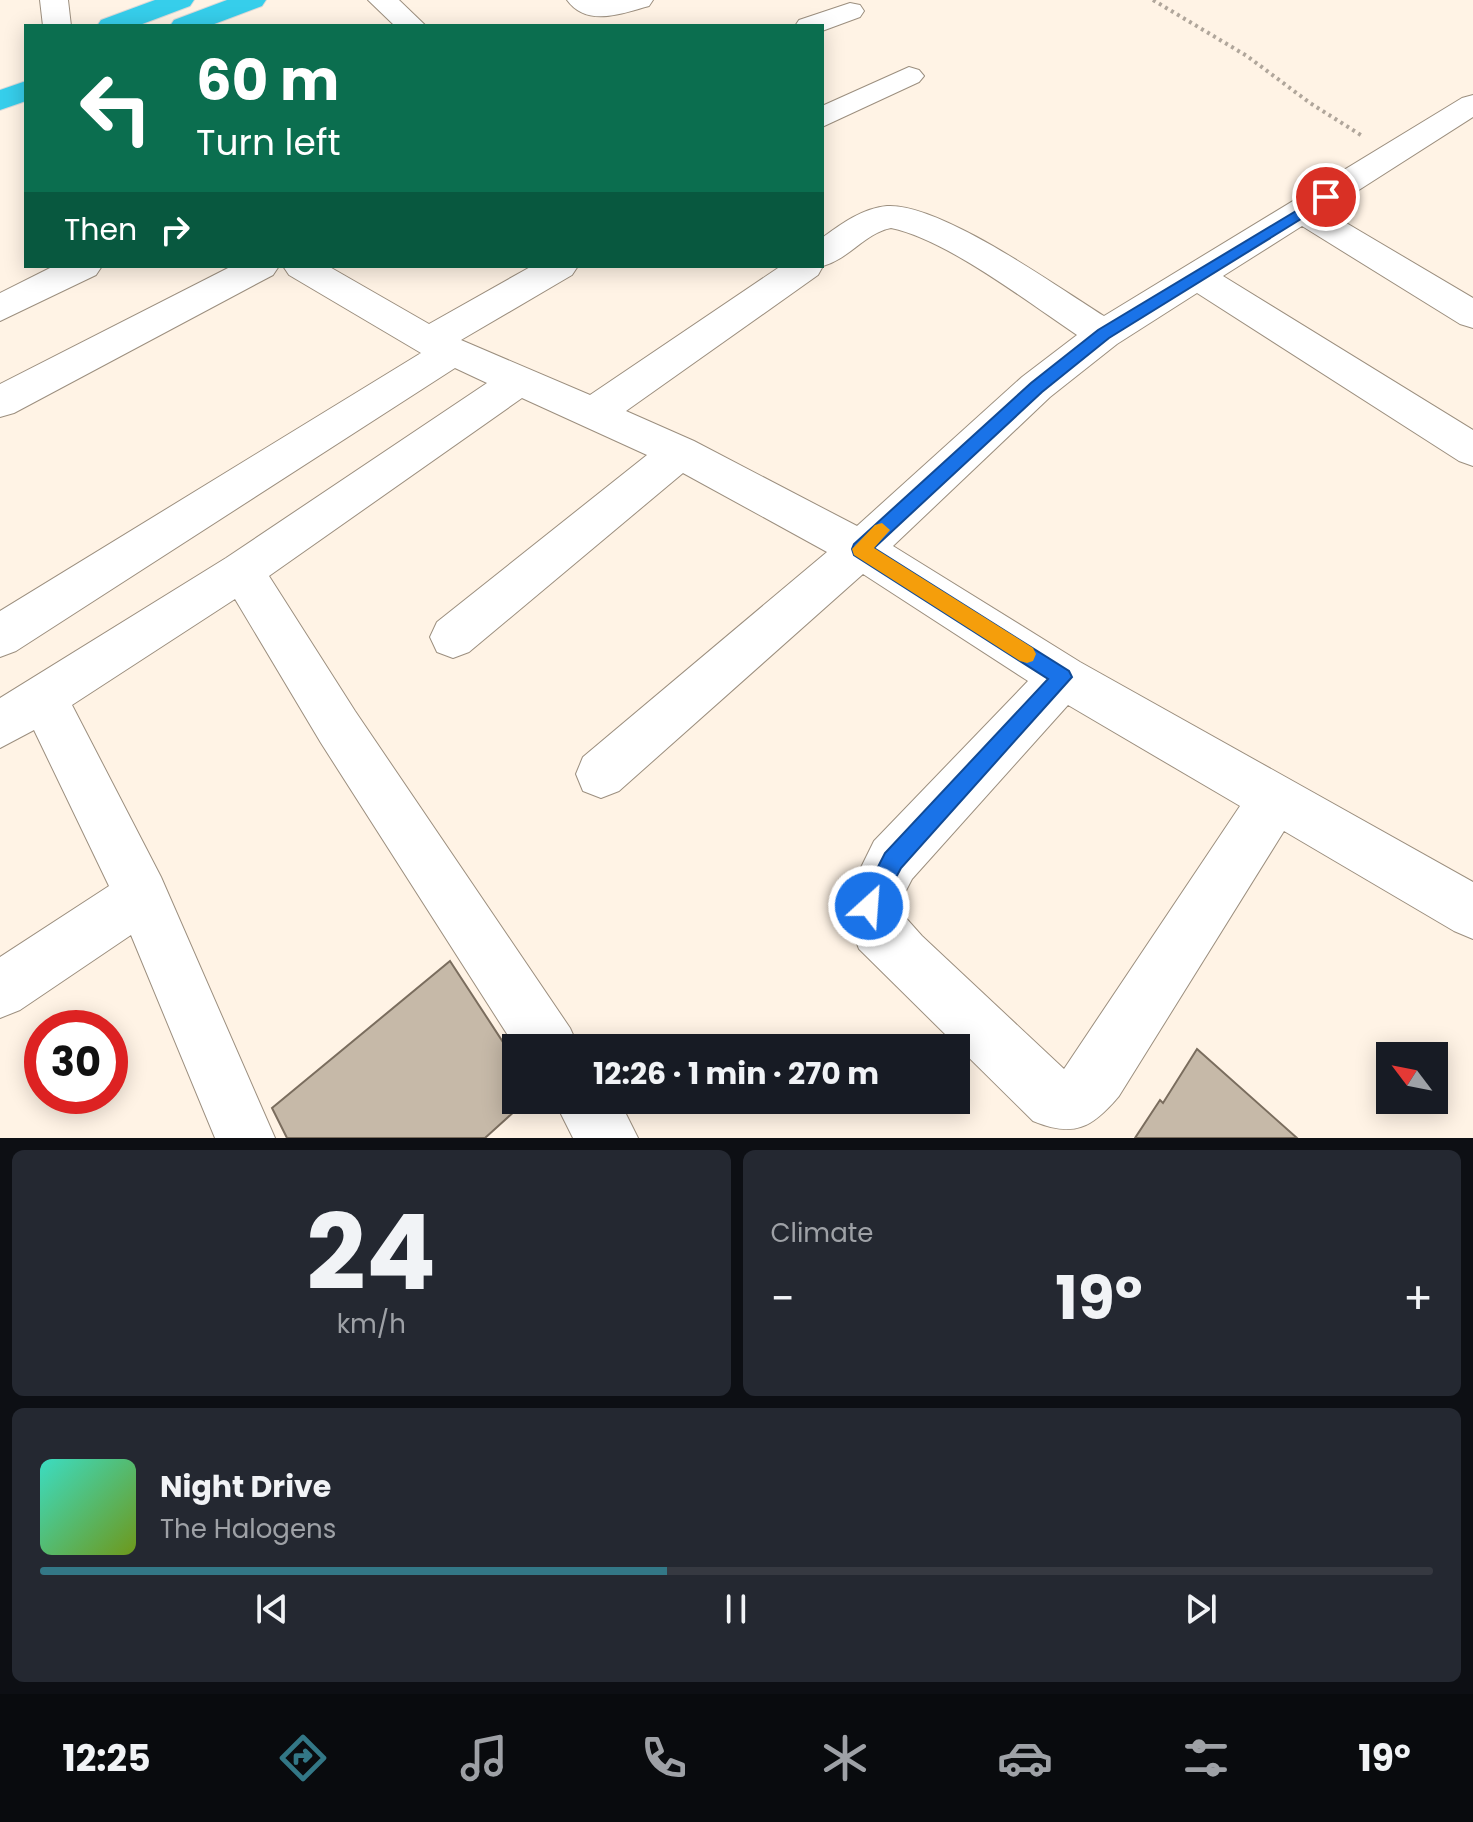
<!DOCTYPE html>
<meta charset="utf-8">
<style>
body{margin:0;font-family:Poppins,sans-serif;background:#242831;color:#f1f3f6;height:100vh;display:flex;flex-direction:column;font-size:30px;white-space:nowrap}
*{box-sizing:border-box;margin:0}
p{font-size:26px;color:#9ea1a6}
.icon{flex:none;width:44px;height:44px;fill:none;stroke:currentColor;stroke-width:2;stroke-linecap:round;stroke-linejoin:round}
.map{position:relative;height:1138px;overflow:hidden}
.side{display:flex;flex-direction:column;gap:12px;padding:12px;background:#0d0f14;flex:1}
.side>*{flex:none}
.top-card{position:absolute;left:24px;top:24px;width:800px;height:244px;border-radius:0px;box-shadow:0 4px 20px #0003;background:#0b6e4f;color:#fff;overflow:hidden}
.needle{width:52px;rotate:302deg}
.controls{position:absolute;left:1376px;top:1042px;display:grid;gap:16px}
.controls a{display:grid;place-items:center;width:72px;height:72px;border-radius:0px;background:#171b24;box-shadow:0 4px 20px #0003;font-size:40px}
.speed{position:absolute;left:24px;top:1010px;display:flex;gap:16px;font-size:40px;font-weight:700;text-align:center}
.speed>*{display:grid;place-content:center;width:104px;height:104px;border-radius:50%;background:#171b24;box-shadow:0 4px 20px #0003;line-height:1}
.speed .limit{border:12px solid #d22;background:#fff;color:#111}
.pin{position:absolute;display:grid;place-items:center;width:68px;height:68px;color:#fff;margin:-34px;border:4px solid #fff;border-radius:50%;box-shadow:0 2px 8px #0007}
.me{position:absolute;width:88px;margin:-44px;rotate:26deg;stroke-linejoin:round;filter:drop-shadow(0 0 6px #0008)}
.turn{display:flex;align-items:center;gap:28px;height:168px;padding:0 40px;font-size:36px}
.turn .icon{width:104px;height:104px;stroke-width:2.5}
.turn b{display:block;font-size:56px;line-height:68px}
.then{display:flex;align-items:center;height:76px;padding:0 40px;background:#0003;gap:16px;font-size:30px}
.big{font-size:60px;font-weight:700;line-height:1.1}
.side .card{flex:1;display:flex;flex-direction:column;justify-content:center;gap:12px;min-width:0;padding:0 28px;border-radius:12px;background:#242831}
.side .dial{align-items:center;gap:0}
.dial b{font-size:104px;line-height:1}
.song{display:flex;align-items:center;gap:24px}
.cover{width:96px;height:96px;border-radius:12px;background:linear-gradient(135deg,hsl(170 70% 55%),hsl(80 70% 35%))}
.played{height:8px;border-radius:4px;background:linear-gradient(90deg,#337786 45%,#363941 45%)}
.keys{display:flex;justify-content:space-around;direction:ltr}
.heat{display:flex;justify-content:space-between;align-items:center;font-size:44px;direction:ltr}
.side .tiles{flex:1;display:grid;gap:12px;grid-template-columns:1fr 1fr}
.card:last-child{grid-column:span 2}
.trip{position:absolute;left:502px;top:1034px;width:468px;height:80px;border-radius:0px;background:#171b24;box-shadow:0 4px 20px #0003;font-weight:700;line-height:80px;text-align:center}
.dock{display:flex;height:128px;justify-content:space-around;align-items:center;background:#090b0e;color:#9ea1a6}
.dock .icon{width:56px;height:56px}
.dock .active{color:#337786}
.dock b{font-size:36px;color:#f1f3f6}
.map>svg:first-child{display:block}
.building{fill:#c6b9a8;stroke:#7a6d5e;stroke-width:2}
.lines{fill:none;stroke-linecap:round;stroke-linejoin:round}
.minor-casing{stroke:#9c8f7f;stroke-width:2}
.highway-casing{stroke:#dadad9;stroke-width:2}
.path{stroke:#b0a69b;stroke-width:4;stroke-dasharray:3 4;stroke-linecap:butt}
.minor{fill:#fff;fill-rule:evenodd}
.highway{fill:#36ceeb;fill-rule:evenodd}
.route{fill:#1a73e8;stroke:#114b97;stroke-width:2}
.slow{fill:#f59e0b}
</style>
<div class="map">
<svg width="1473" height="1138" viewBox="0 0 1473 1138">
<rect width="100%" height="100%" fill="#fff3e5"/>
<!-- building -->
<path class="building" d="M450 961 516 1062V1110L485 1138H287L272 1108Z
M1197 1049 1297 1138H1135L1160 1100 1163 1103Z"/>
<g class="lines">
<defs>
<path id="minor" d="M40 0H68L71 26H43Z
M368 0H399L426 26H395Z
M567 0H653L649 6C623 13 587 28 567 0Z
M850 3 860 5 864 11 860 17 822 31V26H795L799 20Z
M909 67 919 70 924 76 919 82 822 127V106Z
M1473 95V117L1326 211 1473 298V328L1460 324 1302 226 1223 276 1473 430V466L1459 461 1197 293 1117 344 1050 397 893 546 1080 662 1473 882V939L1454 931 1284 831 1119 1096C1092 1128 1074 1138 1033 1121L859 949 842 906 874 841 1028 681 863 574 619 791 601 798 583 791 576 774 583 757 827 552 683 473 469 652 453 658 437 652 430 637 437 622 647 455 522 398 269 576 355 711 570 1028 579 1048H516L321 743 235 599 72 705 161 877 275 1138H215L131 935 20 1010 0 1018V957L109 886 34 730 0 748V698L226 558 487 383 455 368 16 651 0 657V611L421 353 289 275 283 266H328L429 324 532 266H578L572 275 461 340 590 395 781 266H822V238C841 224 863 208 887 206 941 203 1057 287 1104 316L1462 98ZM891 228C946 239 1029 303 1077 335L1022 377 857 526 694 441 626 411 818 275 823 266C849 259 865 233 891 228ZM1068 705 1240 806 1064 1069 922 936 897 908 912 879Z
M54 266H102L96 275 0 321V293Z
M232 266H279L273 275 14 413 0 417V384Z
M554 1100H619L638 1138H573Z"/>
<path id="highway" d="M155 0H194L190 6 137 26H97L101 20Z
M227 0H266L262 6 209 26H170L174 20Z
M26 81V101L0 110V90Z"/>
</defs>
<!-- minor casing -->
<use href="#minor" class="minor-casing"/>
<!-- highway casing -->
<use href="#highway" class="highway-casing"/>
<!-- path -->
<path class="path" d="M1153 0 1247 56 1310 103 1364 137"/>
<!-- minor -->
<use href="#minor" class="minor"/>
<!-- highway -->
<use href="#highway" class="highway"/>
</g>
<!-- route -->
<path class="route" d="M1326 193 1330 194V201L1109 338 1042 392 874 548 1069 671 1072 677 901 868 877 913 869 917 861 913 858 906 885 853 1048 679 854 555 852 549 854 544 1031 383 1098 330Z"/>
<!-- slow -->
<path class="slow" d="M882 523 890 530 874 548 1033 648 1036 654 1033 661 1027 663 1020 661 854 555 852 549 875 525Z"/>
</svg>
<div class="controls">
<a><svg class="needle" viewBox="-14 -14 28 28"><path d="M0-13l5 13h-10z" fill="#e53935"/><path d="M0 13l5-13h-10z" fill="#9ea1a6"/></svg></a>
</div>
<div class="speed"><div class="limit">30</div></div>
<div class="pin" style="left:1326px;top:197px;background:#d93025"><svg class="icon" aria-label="arrive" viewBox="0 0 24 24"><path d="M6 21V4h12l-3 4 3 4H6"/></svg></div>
<svg class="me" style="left:869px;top:906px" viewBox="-20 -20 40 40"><circle r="17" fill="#1a73e8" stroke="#fff" stroke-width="3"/><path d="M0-11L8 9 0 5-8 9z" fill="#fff"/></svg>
<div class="trip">12:26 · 1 min · 270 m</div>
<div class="top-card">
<div class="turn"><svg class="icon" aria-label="left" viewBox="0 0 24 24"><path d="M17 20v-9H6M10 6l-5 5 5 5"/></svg><div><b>60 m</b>Turn left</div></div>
<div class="then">Then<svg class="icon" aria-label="right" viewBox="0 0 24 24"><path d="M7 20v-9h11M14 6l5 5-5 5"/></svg></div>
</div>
</div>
<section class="side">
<div class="tiles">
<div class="card dial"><b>24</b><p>km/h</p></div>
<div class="card"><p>Climate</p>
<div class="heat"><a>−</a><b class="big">19°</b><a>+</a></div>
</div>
<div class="card">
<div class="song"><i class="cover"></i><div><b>Night Drive</b><p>The Halogens</p></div></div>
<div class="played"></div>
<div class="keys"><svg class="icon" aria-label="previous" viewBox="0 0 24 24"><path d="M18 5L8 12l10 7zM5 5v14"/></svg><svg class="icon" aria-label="pause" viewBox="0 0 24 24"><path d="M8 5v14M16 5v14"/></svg><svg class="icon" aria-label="next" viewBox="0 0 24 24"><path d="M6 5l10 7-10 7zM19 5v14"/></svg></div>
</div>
</div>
</section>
<nav class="dock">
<b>12:25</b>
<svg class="icon active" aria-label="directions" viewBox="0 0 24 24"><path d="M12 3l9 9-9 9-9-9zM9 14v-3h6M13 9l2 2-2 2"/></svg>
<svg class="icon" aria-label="music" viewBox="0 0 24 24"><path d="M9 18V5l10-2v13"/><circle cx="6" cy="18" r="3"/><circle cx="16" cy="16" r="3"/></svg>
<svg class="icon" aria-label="phone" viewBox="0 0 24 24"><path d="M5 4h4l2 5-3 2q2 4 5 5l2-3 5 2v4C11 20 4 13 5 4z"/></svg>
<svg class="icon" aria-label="climate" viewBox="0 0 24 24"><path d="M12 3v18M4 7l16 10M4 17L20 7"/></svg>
<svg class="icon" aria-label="car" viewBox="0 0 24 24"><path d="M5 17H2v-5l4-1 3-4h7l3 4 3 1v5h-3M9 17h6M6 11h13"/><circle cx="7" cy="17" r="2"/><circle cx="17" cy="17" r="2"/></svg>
<svg class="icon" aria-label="filters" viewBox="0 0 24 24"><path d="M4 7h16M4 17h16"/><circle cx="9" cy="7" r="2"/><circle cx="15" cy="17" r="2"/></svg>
<b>19°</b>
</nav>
